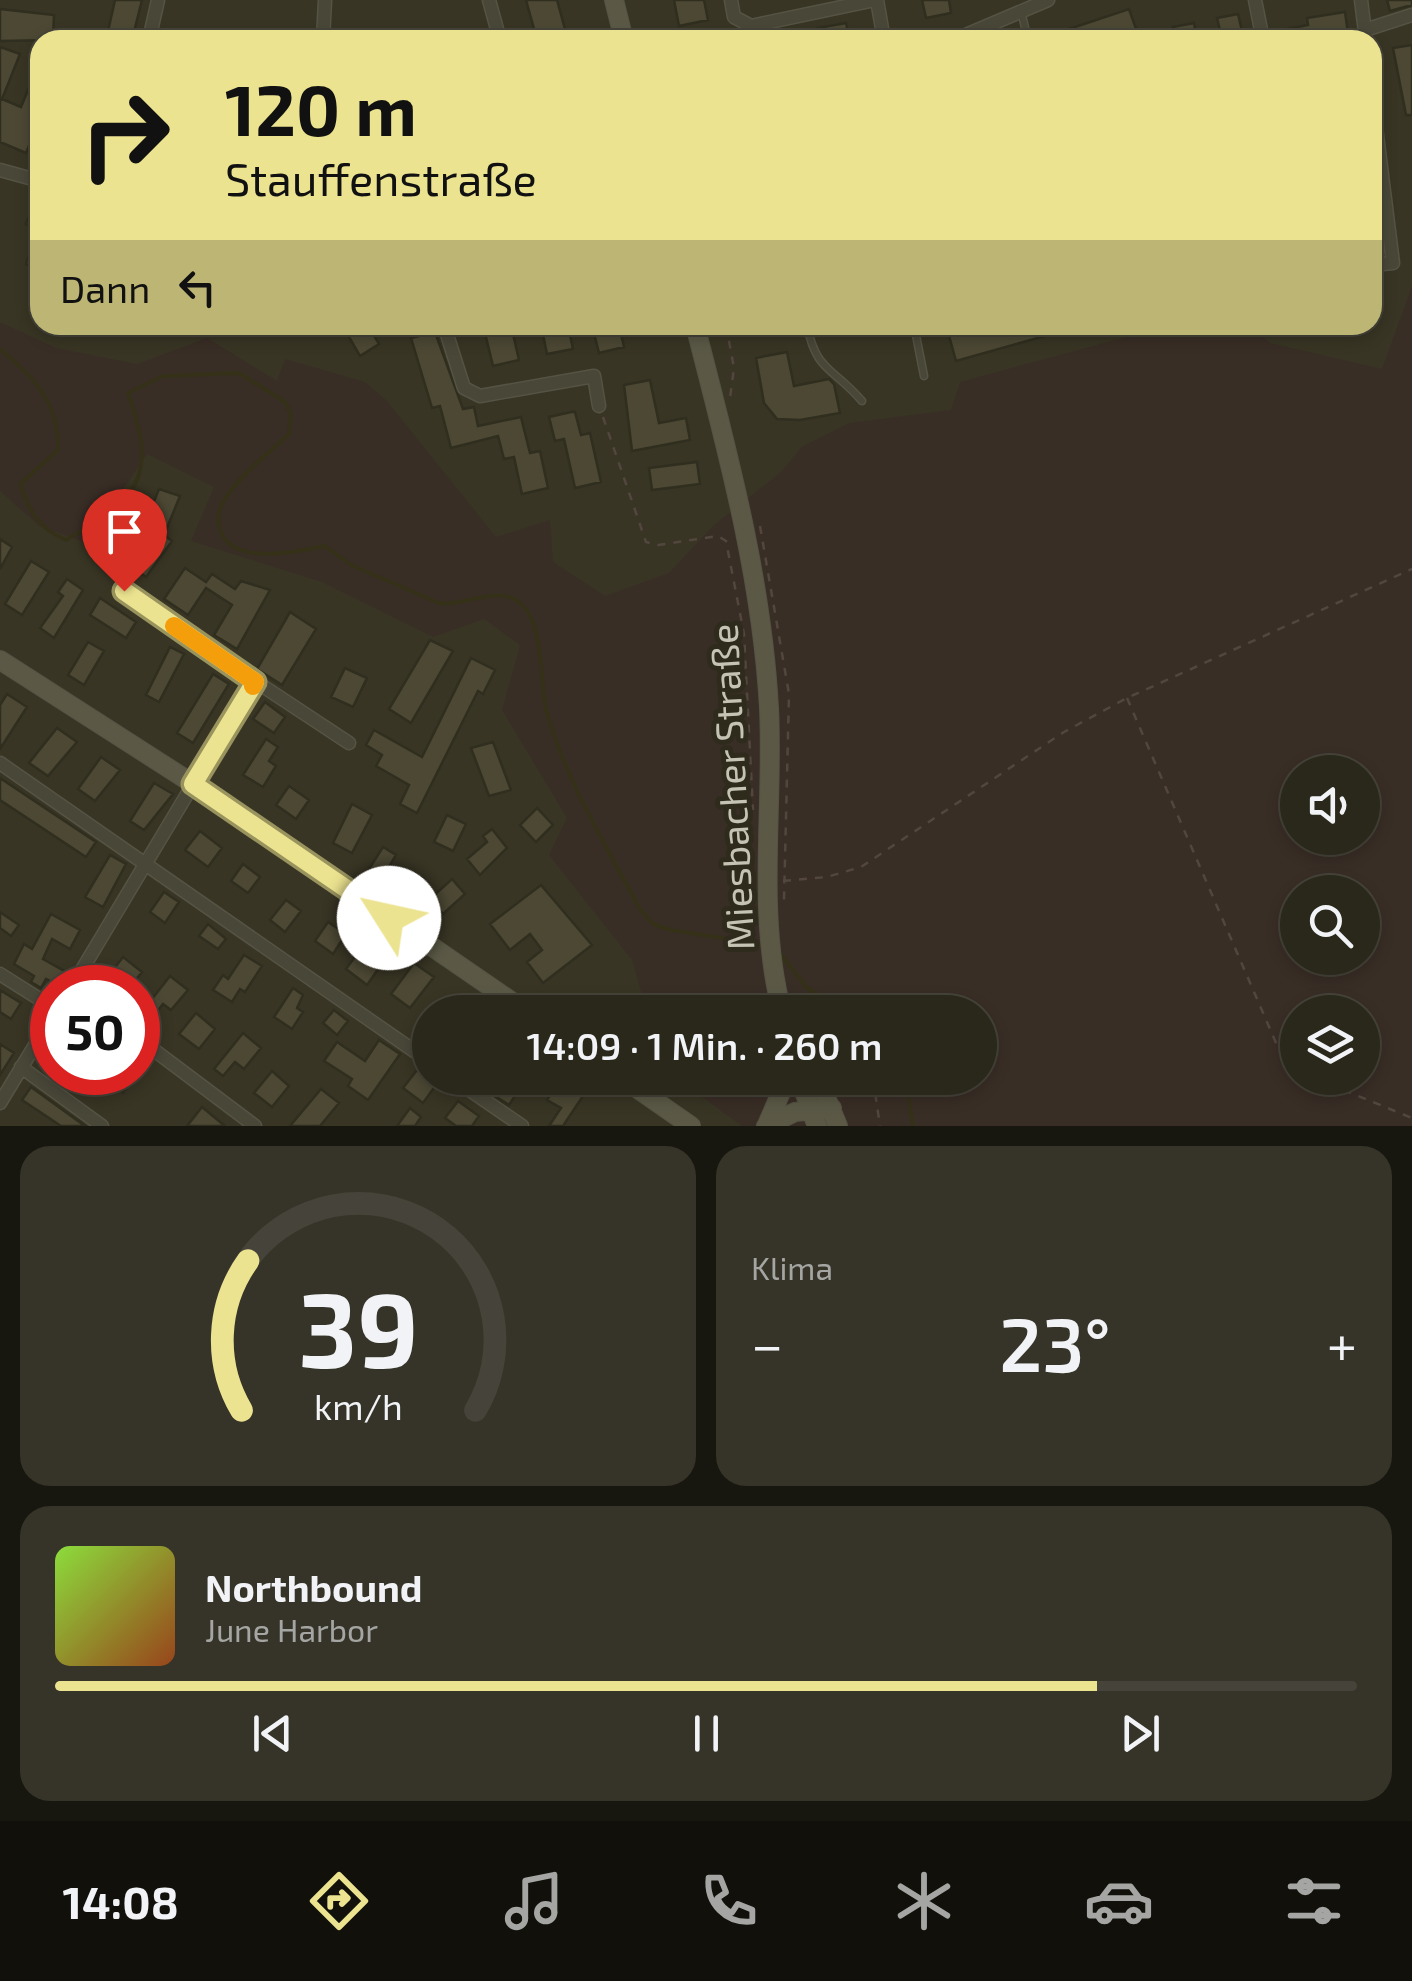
<!DOCTYPE html>
<html lang="de">
<meta charset="utf-8">
<style>
body{margin:0;font-family:"Exo 2",sans-serif;background:#363428;color:#f1f3f6;height:100vh;display:flex;flex-direction:column;font-size:38px;white-space:nowrap}
*{box-sizing:border-box;margin:0}
p{font-size:32px;color:#a5a6a3}
.icon{flex:none;width:55px;height:55px;fill:none;stroke:currentColor;stroke-width:2;stroke-linecap:round;stroke-linejoin:round}
.map{position:relative;height:1126px;overflow:hidden}
.side{display:flex;flex-direction:column;gap:20px;padding:20px;background:#17160f;flex:1}
.side>*{flex:none}
.guide{position:absolute;left:30px;top:30px;width:1352px;height:305px;border-radius:30px;box-shadow:0 5px 15px #0003,0 0 0 2px #46443a;background:#ece390;color:#111;overflow:hidden}
.controls{position:absolute;left:1280px;top:755px;display:grid;gap:20px}
.controls a{display:grid;place-items:center;width:100px;height:100px;border-radius:50%;background:#2a281b;box-shadow:0 5px 15px #0003,0 0 0 2px #46443a;font-size:50px}
.speed{position:absolute;left:30px;top:965px;display:flex;gap:20px;font-size:50px;font-weight:700;text-align:center}
.speed>*{display:grid;place-content:center;width:130px;height:130px;border-radius:50%;background:#2a281b;box-shadow:0 5px 15px #0003,0 0 0 2px #46443a;line-height:1}
.speed .limit{border:15px solid #d22;background:#fff;color:#111}
.pin{position:absolute;display:grid;place-items:center;width:85px;height:85px;color:#fff;margin:-102px -42px;border-radius:50% 50% 50% 0;rotate:-45deg;box-shadow:0 0 10px #0007}
.pin .icon{rotate:45deg}
.me{position:absolute;width:110px;margin:-55px;rotate:305deg;stroke-linejoin:round;filter:drop-shadow(0 0 8px #0008)}
.turn{display:flex;align-items:center;gap:35px;height:210px;padding:0 30px;font-size:45px}
.turn .icon{width:130px;height:130px;stroke-width:2.5}
.turn b{display:block;font-size:70px;line-height:85px}
.then{display:flex;align-items:center;height:95px;padding:0 30px;background:#0003;gap:20px;font-size:38px}
.big{font-size:75px;font-weight:600;line-height:1.1}
.side .card{flex:1;display:flex;flex-direction:column;justify-content:center;gap:15px;min-width:0;padding:0 35px;border-radius:30px;background:#363428}
.side .dial{align-items:center;gap:0}
.dial svg{height:260px;overflow:visible;fill:none;stroke:#46443a;stroke-width:7;stroke-linecap:round;text-anchor:middle}
.dial text{fill:#f1f3f6;stroke:none}
.song{display:flex;align-items:center;gap:30px}
.cover{width:120px;height:120px;border-radius:15px;background:linear-gradient(135deg,hsl(90 70% 55%),hsl(20 70% 35%))}
.played{height:10px;border-radius:5px;background:linear-gradient(90deg,#ece390 80%,#46443a 80%)}
.keys{display:flex;justify-content:space-around;direction:ltr}
.heat{display:flex;justify-content:space-between;align-items:center;font-size:55px;direction:ltr}
.side .tiles{flex:1;display:grid;gap:20px;grid-template-columns:1fr 1fr}
.card:last-child{grid-column:span 2}
.trip{position:absolute;left:412px;top:995px;width:585px;height:100px;border-radius:50px;background:#2a281b;box-shadow:0 5px 15px #0003,0 0 0 2px #46443a;font-weight:600;line-height:100px;text-align:center}
.tabs{display:flex;height:160px;justify-content:space-around;align-items:center;background:#11100b;color:#a5a6a3}
.tabs .icon{width:70px;height:70px}
.tabs .current{color:#ece390}
.tabs b{font-size:45px;color:#f1f3f6}
.map>svg:first-child{display:block}
.green{fill:#392e26;fill-rule:evenodd}
.lines{fill:none;stroke-linecap:round;stroke-linejoin:round}
.stream{stroke:#353119;stroke-width:4}
.building{fill:#4c4834;stroke:#302e1f;stroke-width:2.5}
.lane-casing{stroke:#555344;stroke-width:9}
.street-casing{stroke:#555344;stroke-width:15}
.secondary-casing{stroke:#555344;stroke-width:20}
.path{stroke:#52463f;stroke-width:2.5;stroke-dasharray:8 8;stroke-linecap:butt}
.lane{stroke:#494738;stroke-width:6}
.street{stroke:#494738;stroke-width:12}
.secondary{stroke:#5b5946;stroke-width:18}
.route-casing{stroke:#99945e;stroke-width:25}
.route{stroke:#ece390;stroke-width:18}
.slow{stroke:#f59e0b;stroke-width:18}
.labels{text-anchor:middle;stroke-width:10;stroke-linejoin:round;paint-order:stroke}
.street-label{font-size:38px;fill:#c5c3b3;stroke:#2e2b1d}
</style>
<div class="map">
<svg width="1412" height="1126" viewBox="0 0 1412 1126">
<rect width="100%" height="100%" fill="#383524"/>
<!-- green -->
<path class="green" d="M1412 286V1126H742L676 1078H980V1012H647L632 960 549 855 567 818 502 710 520 645 484 619 433 637 322 582 191 541 214 487 147 454 87 543 39 526 0 491V322L56 348 137 364 207 338 277 381 285 359 365 382 387 401 496 537 550 520 553 562 605 596 669 573 714 525 780 473 803 446 849 423 951 410 960 382 1171 325H1250L1270 343 1382 369ZM1298 772H1362V838H1298ZM1298 892H1362V958H1298ZM1298 1012H1362V1078H1298Z"/>
<g class="lines">
<!-- stream -->
<path class="stream" d="M0 349C35 379 59 402 58 450L20 484C29 511 38 528 66 540 79 531 95 526 108 516 155 480 144 440 128 393L163 376 239 373 285 402 291 414 289 434C267 455 238 476 223 502 218 510 218 517 219 525 226 568 297 552 325 546L351 565 439 603C464 607 498 584 520 603 546 625 538 682 547 713 567 783 606 845 639 908L653 924 671 930 767 945
M779 952 807 988 849 1012
M905 1078 913 1126"/>
</g>
<!-- building -->
<path class="building" d="M115 0H142L132 40H106Z
M526 0H557L568 40H537Z
M674 0H704L708 20 679 26Z
M922 0H949L951 13 926 18Z
M1387 0H1412V5L1390 11Z
M0 9 54 15 53 40 0 41Z
M1129 9 1140 40H1043L1042 38Z
M1345 12 1349 40H1273L1272 32 1308 25 1307 18Z
M1238 14 1243 35 1222 39 1217 18Z
M846 23 850 40H821L818 28Z
M1194 23 1197 40H1175L1173 27Z
M1412 45V115H1406L1393 48Z
M0 47 20 54 2 99 21 107 40 61V119L26 153 0 142Z
M40 191V269L26 264 39 229 26 224Z
M342 325H368L379 344 360 356Z
M483 325H511L519 360 493 366Z
M541 325H568L573 349 547 354Z
M592 325H619L624 347 599 353Z
M946 325H1072L1073 328 956 361Z
M435 332 463 409 474 407 478 426 521 417 530 453 540 451 548 488 522 494 514 457 504 459 498 436 451 448 440 406 432 408 411 338Z
M787 352 794 386 829 379 834 384 840 413 800 420 777 419 764 403 756 358Z
M650 380 659 423 686 418 690 440 632 451 624 385Z
M571 412H575L581 435 590 433 601 482 575 488 564 439 555 441 549 417Z
M697 462 700 484 652 490 649 468Z
M159 489 180 496 164 535 172 541 146 577 127 563 159 519 149 514Z
M0 539 12 547 0 569Z
M31 561 49 572 22 615 5 604Z
M185 568 206 582 212 574 235 589 241 581 270 590 237 649 214 635 232 605 206 588 188 615 164 599Z
M67 579 83 590 54 638 40 628 63 596 58 592Z
M100 598 136 622 126 638 90 615Z
M290 612 316 629 282 685 257 669Z
M430 640 453 651 411 723 389 709Z
M88 642 104 651 84 685 68 675Z
M170 647 184 654 159 702 146 695Z
M471 658 495 670 483 694 478 691 417 813 400 804 409 785 376 766 382 755 366 745 374 730 422 757Z
M345 668 367 678 353 707 331 697Z
M213 674 229 684 193 743 177 733Z
M7 694 27 707 0 749V705Z
M265 702 285 717 274 733 253 719Z
M57 728 77 742 48 776 29 763Z
M266 739 278 747 269 761 276 766 263 787 243 775Z
M493 742 511 790 489 796 471 748Z
M101 757 120 770 95 801 78 789Z
M0 778 96 842 86 857 0 800Z
M154 783 173 794 144 830 130 821Z
M289 786 309 800 296 819 276 805Z
M352 804 372 815 352 853 333 843Z
M537 808 553 825 536 842 520 825Z
M447 815 466 824 453 851 434 842Z
M492 829 507 848 480 875 467 859 487 842 483 836Z
M200 831 222 848 208 867 185 850Z
M383 847 396 855 383 877 369 869Z
M110 855 126 864 103 907 85 897Z
M243 864 260 877 248 893 231 881Z
M452 879 465 894 443 914 430 899Z
M541 885 592 945 543 983 527 962 542 950 530 934 510 950 490 924Z
M164 892 179 902 165 923 150 912Z
M286 900 301 911 285 932 270 920Z
M0 912 19 925 11 936 0 928Z
M51 914 80 930 70 949 52 939 43 959 66 972 58 985 46 979 41 988 31 982 34 976 14 964 24 944 32 949Z
M328 922 346 934 333 954 315 941Z
M208 924 226 939 218 949 199 936Z
M370 936 391 951 367 985 346 969Z
M244 955 262 966 245 992 240 989 232 1002 213 990 223 975 228 979Z
M123 957 142 972 129 988H114L105 980Z
M414 963 434 977 410 1008 391 994Z
M170 976 188 990 171 1010 163 1004 150 1021 141 1013Z
M293 988 303 995 297 1008 303 1012 292 1029 274 1017Z
M0 990 21 1003 11 1019 0 1012Z
M334 1010 348 1021 337 1035 323 1023Z
M196 1013 215 1029 199 1049 179 1034Z
M243 1033 261 1048 244 1069 235 1062 223 1076 214 1069Z
M379 1040 400 1054 368 1100 348 1086 352 1079 324 1061 337 1042 365 1061Z
M0 1044 14 1053 0 1075Z
M417 1070 436 1085 423 1103 403 1088Z
M272 1071 289 1086 272 1107 254 1093Z
M114 1072H138L123 1093 108 1081Z
M502 1078 520 1088 509 1105 492 1094Z
M561 1078 585 1093 563 1126H549L561 1108 547 1100Z
M31 1087 85 1126H61L22 1100Z
M321 1089 339 1103 320 1126H290Z
M458 1101 479 1116 472 1126H456L445 1118Z
M202 1107 225 1126H187Z
M410 1108 421 1117 415 1126H397Z"/>
<g class="lines">
<defs>
<path id="lane" d="M1021 11 1028 40
M807 325C816 372 833 367 862 401
M914 325 924 376"/>
<path id="street" d="M489 0 500 40
M731 0 734 17 751 26 875 0
M877 0 884 40
M1255 0 1263 40
M1361 0 1366 40
M1365 30 1412 15
M149 40 158 0
M323 40 325 0
M954 40 1048 0
M1372 95 1393 263 1372 265
M0 170 40 181
M444 325 464 388 480 396 594 376 599 406
M124 591 255 681
M0 763 430 1062
M0 974 52 1007
M71 988 255 681 349 743
M138 1038 255 1126
M21 1067 102 1126
M452 1078 522 1126
M0 1103 52 1017"/>
<path id="secondary" d="M614 0 624 40
M695 325C727 450 762 578 769 708 774 809 756 913 782 1012
M0 660 226 805 527 1012
M622 1078 691 1126
M799 1078 817 1126
M818 1078 838 1126
M767 1125 787 1078
M766 1126 795 1112 832 1108"/>
</defs>
<!-- lane casing -->
<use href="#lane" class="lane-casing"/>
<!-- street casing -->
<use href="#street" class="street-casing"/>
<!-- secondary casing -->
<use href="#secondary" class="secondary-casing"/>
<!-- path -->
<path class="path" d="M726 325 734 368 730 398
M603 417 646 542 658 545 718 536 726 541 744 634 753 810
M760 526 789 694 784 900
M1127 698 1286 1066 1298 1071
M783 881 827 877 861 867 1064 732 1127 698 1412 569
M873 1078 880 1126
M1314 1078 1412 1118"/>
<!-- lane -->
<use href="#lane" class="lane"/>
<!-- street -->
<use href="#street" class="street"/>
<!-- secondary -->
<use href="#secondary" class="secondary"/>
</g>
<g class="lines">
<defs>
<path id="route" d="M124 591 255 682 193 784 389 918"/>
</defs>
<!-- route casing -->
<use href="#route" class="route-casing"/>
<!-- route -->
<use href="#route" class="route"/>
<!-- slow -->
<path class="slow" d="M174 626 255 682 253 686"/>
</g>
<g class="labels">
<!-- street labels -->
<g class="street-label">
<text transform="translate(733 787) rotate(-93)" y="13">Miesbacher Straße</text>
</g>
</g>
</svg>
<div class="controls">
<a><svg class="icon" aria-label="sound" viewBox="0 0 24 24"><path d="M4 9h4l5-4v14l-5-4H4zM17 9q2 3 0 6"/></svg></a>
<a><svg class="icon" aria-label="search" viewBox="0 0 24 24"><circle cx="10" cy="10" r="6"/><path d="M15 15l6 6"/></svg></a>
<a><svg class="icon" aria-label="layers" viewBox="0 0 24 24"><path d="M12 4l9 5-9 5-9-5zM3 14l9 5 9-5"/></svg></a>
</div>
<div class="speed"><div class="limit">50</div></div>
<div class="pin" style="left:124px;top:591px;background:#d93025"><svg class="icon" aria-label="arrive" viewBox="0 0 24 24"><path d="M6 21V4h12l-3 4 3 4H6"/></svg></div>
<svg class="me" style="left:389px;top:918px" viewBox="-20 -20 40 40"><circle r="19" fill="#fff"/><path d="M0-13L10 11 0 6-10 11z" fill="#ece390"/></svg>
<div class="trip">14:09 · 1 Min. · 260 m</div>
<div class="guide">
<div class="turn"><svg class="icon" aria-label="right" viewBox="0 0 24 24"><path d="M7 20v-9h11M14 6l5 5-5 5"/></svg><div><b>120 m</b>Stauffenstraße</div></div>
<div class="then">Dann<svg class="icon" aria-label="left" viewBox="0 0 24 24"><path d="M17 20v-9H6M10 6l-5 5 5 5"/></svg></div>
</div>
</div>
<section class="side">
<div class="tiles">
<div class="card dial"><svg viewBox="0 0 100 80">
<path d="M14 69A42 42 0 1 1 86 69"/>
<path d="M14 69A42 42 0 0 1 16 23" stroke="#ece390"/>
<text x="50" y="56" font-size="32" font-weight="700">39</text>
<text x="50" y="72" font-size="11">km/h</text>
</svg></div>
<div class="card"><p>Klima</p>
<div class="heat"><a>−</a><b class="big">23°</b><a>+</a></div>
</div>
<div class="card">
<div class="song"><i class="cover"></i><div><b>Northbound</b><p>June Harbor</p></div></div>
<div class="played"></div>
<div class="keys"><svg class="icon" aria-label="previous" viewBox="0 0 24 24"><path d="M18 5L8 12l10 7zM5 5v14"/></svg><svg class="icon" aria-label="pause" viewBox="0 0 24 24"><path d="M8 5v14M16 5v14"/></svg><svg class="icon" aria-label="next" viewBox="0 0 24 24"><path d="M6 5l10 7-10 7zM19 5v14"/></svg></div>
</div>
</div>
</section>
<nav class="tabs">
<b>14:08</b>
<svg class="icon current" aria-label="directions" viewBox="0 0 24 24"><path d="M12 3l9 9-9 9-9-9zM9 14v-3h6M13 9l2 2-2 2"/></svg>
<svg class="icon" aria-label="music" viewBox="0 0 24 24"><path d="M9 18V5l10-2v13"/><circle cx="6" cy="18" r="3"/><circle cx="16" cy="16" r="3"/></svg>
<svg class="icon" aria-label="phone" viewBox="0 0 24 24"><path d="M5 4h4l2 5-3 2q2 4 5 5l2-3 5 2v4C11 20 4 13 5 4z"/></svg>
<svg class="icon" aria-label="climate" viewBox="0 0 24 24"><path d="M12 3v18M4 7l16 10M4 17L20 7"/></svg>
<svg class="icon" aria-label="car" viewBox="0 0 24 24"><path d="M5 17H2v-5l4-1 3-4h7l3 4 3 1v5h-3M9 17h6M6 11h13"/><circle cx="7" cy="17" r="2"/><circle cx="17" cy="17" r="2"/></svg>
<svg class="icon" aria-label="filters" viewBox="0 0 24 24"><path d="M4 7h16M4 17h16"/><circle cx="9" cy="7" r="2"/><circle cx="15" cy="17" r="2"/></svg>
</nav>
